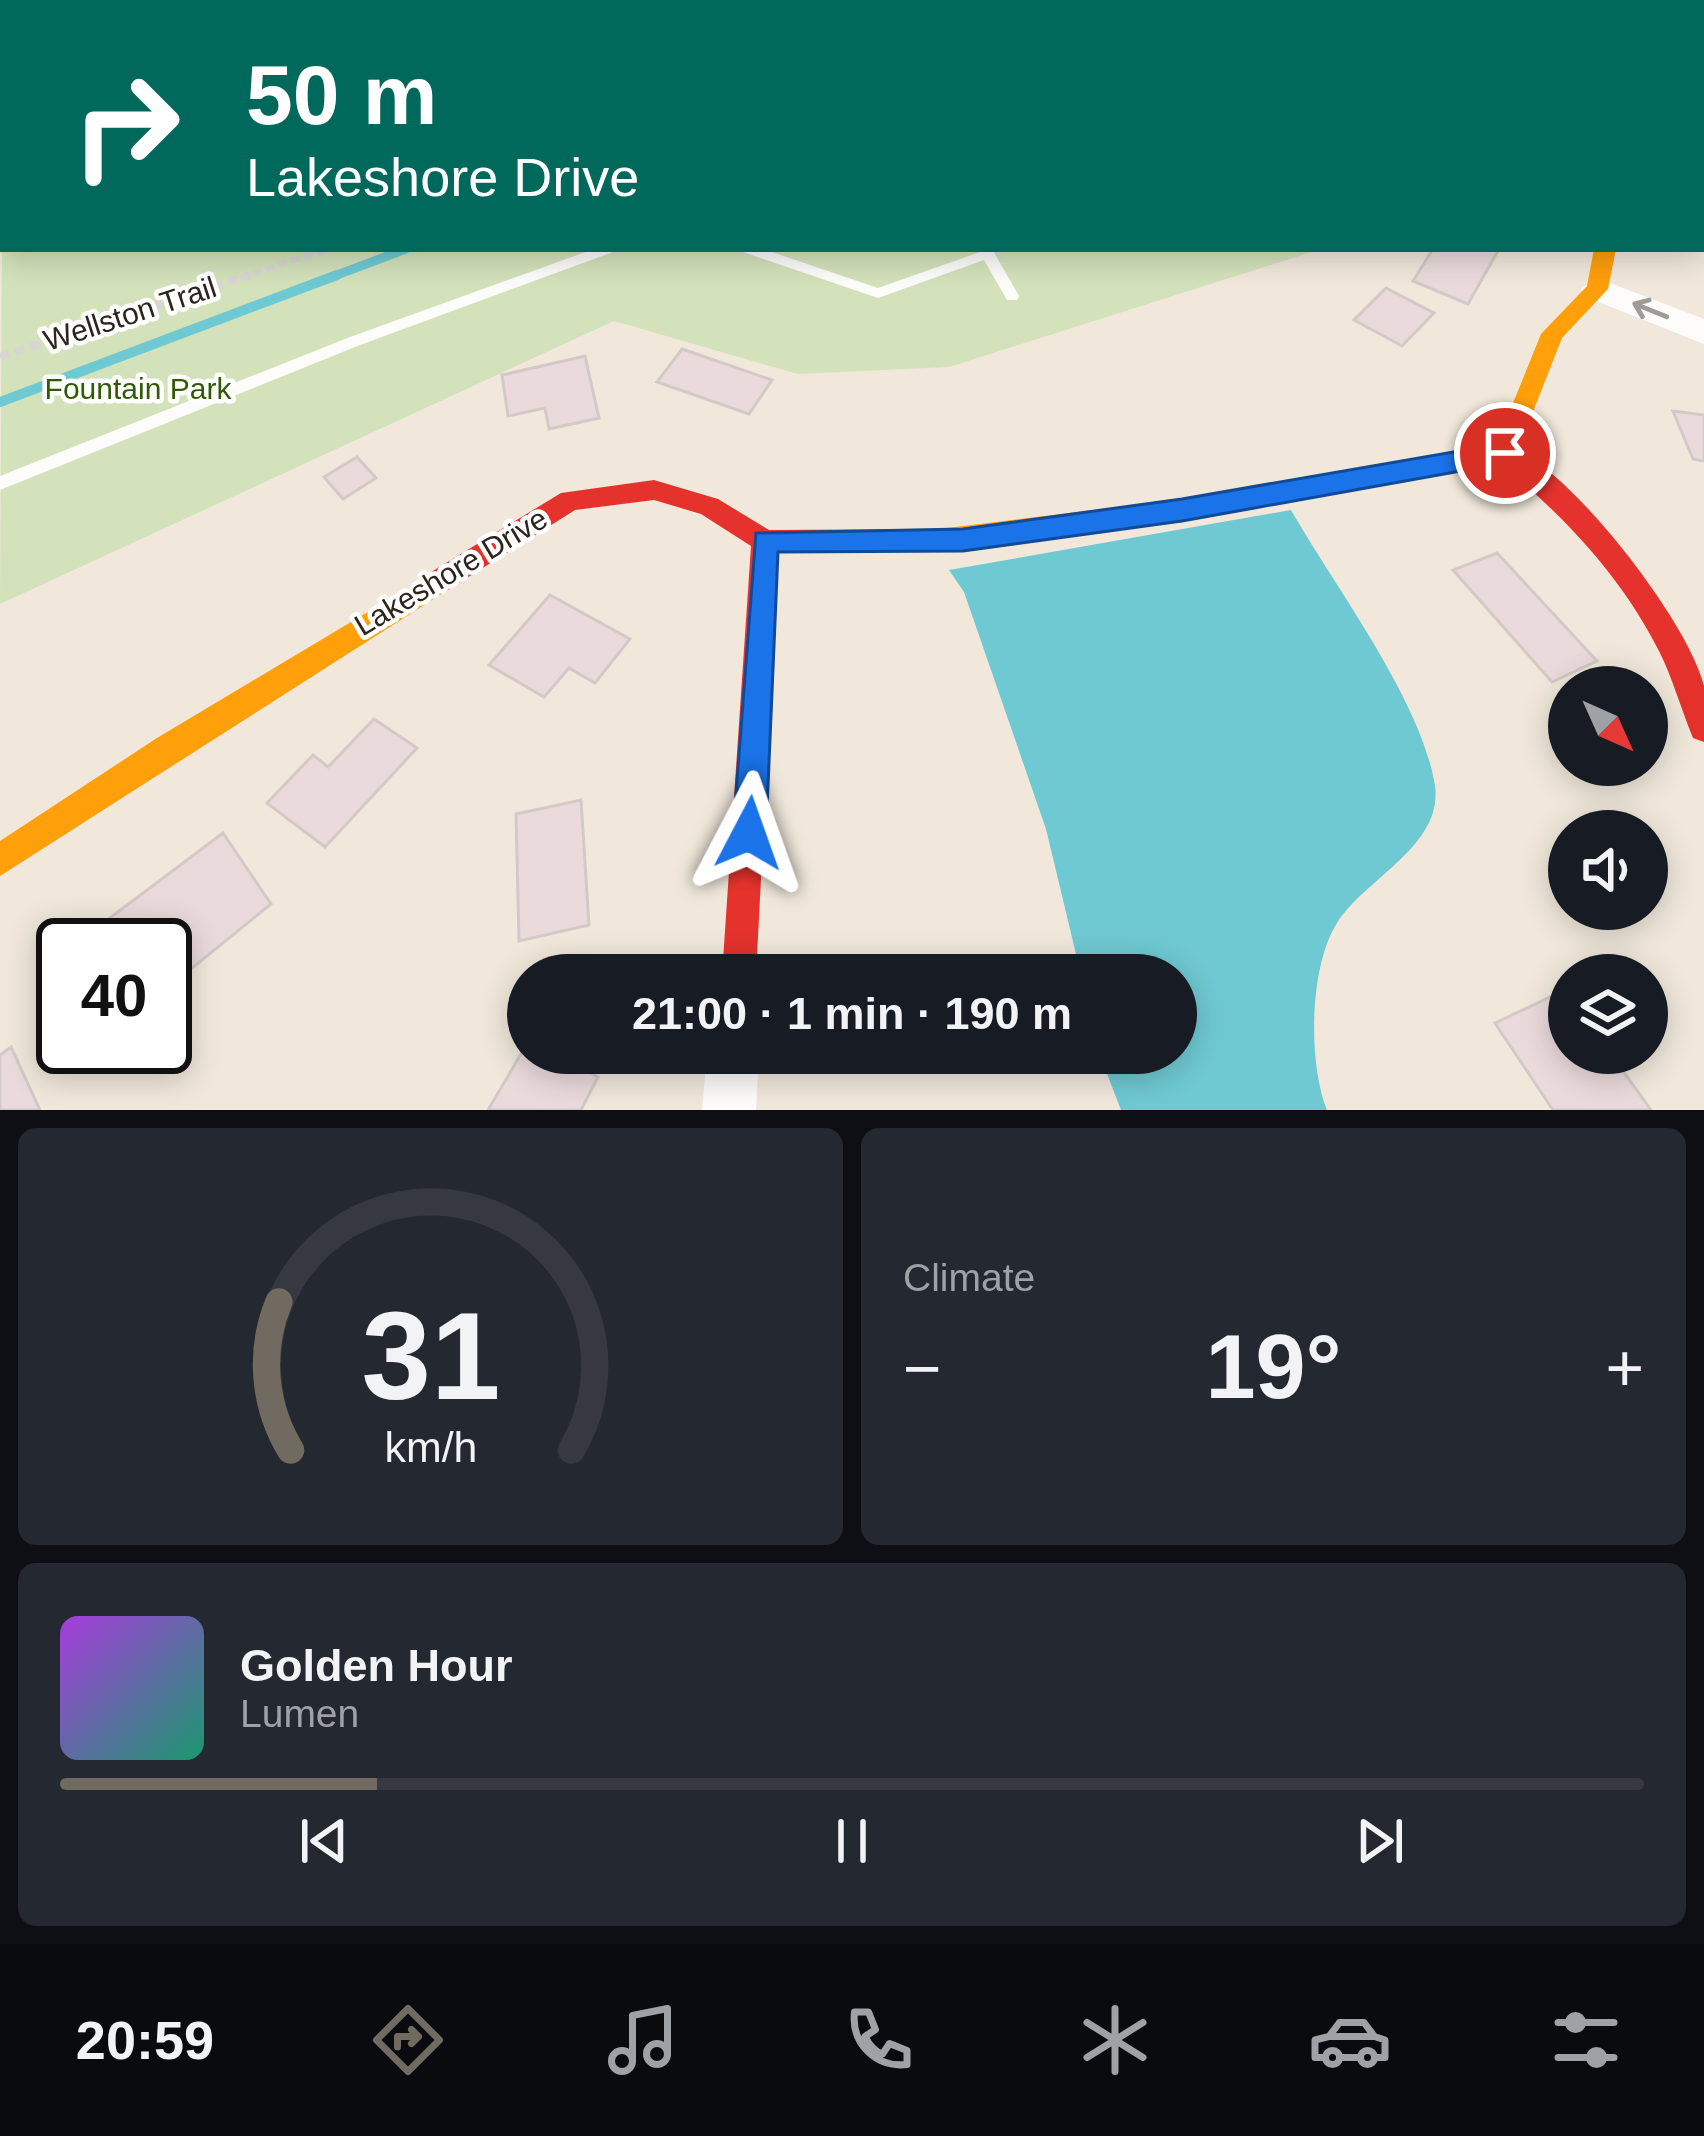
<!DOCTYPE html>
<meta charset="utf-8">
<style>
body{margin:0;font-family:Arial,sans-serif;background:#242831;color:#f1f3f6;height:100vh;display:flex;flex-direction:column;font-size:45px;white-space:nowrap}
*{box-sizing:border-box;margin:0}
p{font-size:39px;color:#9ea1a6}
.icon{flex:none;width:66px;height:66px;fill:none;stroke:currentColor;stroke-width:2;stroke-linecap:round;stroke-linejoin:round}
.map{position:relative;height:1110px;overflow:hidden}
.drawer{display:flex;flex-direction:column;gap:18px;padding:18px;background:#0d0f14;flex:1}
.drawer>*{flex:none}
.guide{position:absolute;left:0px;top:0px;width:1704px;height:252px;box-shadow:0 6px 30px #0003;background:#00695c;color:#fff;overflow:hidden}
.needle{width:78px;rotate:135deg}
.tools{position:absolute;left:1548px;top:666px;display:grid;gap:24px}
.tools a{display:grid;place-items:center;width:120px;height:120px;border-radius:50%;background:#171b24;box-shadow:0 6px 30px #0003;font-size:60px}
.speed{position:absolute;left:36px;top:918px;display:flex;gap:24px;font-size:60px;font-weight:700;text-align:center}
.speed>*{display:grid;place-content:center;width:156px;height:156px;border-radius:50%;background:#171b24;box-shadow:0 6px 30px #0003;line-height:1}
.speed .limit{border:6px solid #111;border-radius:18px;background:#fff;color:#111}
.pin{position:absolute;display:grid;place-items:center;width:102px;height:102px;color:#fff;margin:-51px;border:6px solid #fff;border-radius:50%;box-shadow:0 3px 12px #0007}
.me{position:absolute;width:132px;margin:-66px;rotate:4deg;stroke-linejoin:round;filter:drop-shadow(0 0 9px #0008)}
.turn{display:flex;align-items:center;gap:42px;height:252px;padding:0 48px;font-size:54px}
.turn .icon{width:156px;height:156px;stroke-width:2.5}
.turn b{display:block;font-size:84px;line-height:102px}
.big{font-size:90px;font-weight:800;line-height:1.1}
.drawer .tile{flex:1;display:flex;flex-direction:column;justify-content:center;gap:18px;min-width:0;padding:0 42px;border-radius:18px;background:#242831}
.drawer .dial{align-items:center;gap:0}
.dial svg{height:312px;overflow:visible;fill:none;stroke:#363941;stroke-width:7;stroke-linecap:round;text-anchor:middle}
.dial text{fill:#f1f3f6;stroke:none}
.song{display:flex;align-items:center;gap:36px}
.cover{width:144px;height:144px;border-radius:18px;background:linear-gradient(135deg,hsl(280 70% 55%),hsl(160 70% 35%))}
.played{height:12px;border-radius:6px;background:linear-gradient(90deg,#706a60 20%,#363941 20%)}
.keys{display:flex;justify-content:space-around;direction:ltr}
.heat{display:flex;justify-content:space-between;align-items:center;font-size:66px;direction:ltr}
.drawer .tiles{flex:1;display:grid;gap:18px;grid-template-columns:1fr 1fr}
.tile:last-child{grid-column:span 2}
.trip{position:absolute;left:507px;top:954px;width:690px;height:120px;border-radius:60px;background:#171b24;box-shadow:0 6px 30px #0003;font-weight:800;line-height:120px;text-align:center}
.tabs{display:flex;height:192px;justify-content:space-around;align-items:center;background:#090b0e;color:#9ea1a6}
.tabs .icon{width:84px;height:84px}
.tabs .selected{color:#706a60}
.tabs b{font-size:54px;color:#f1f3f6}
.map>svg:first-child{display:block}
.green{fill:#d3e2bb}
.water{fill:#6fc9d2}
.lines{fill:none;stroke-linecap:round;stroke-linejoin:round}
.stream-far1{stroke:#6fc9d2;stroke-width:9}
.stream{stroke:#6fc9d2;stroke-width:10}
.building{fill:#eadadc;stroke:#d3cac7;stroke-width:3}
.path-far1{stroke:#d8d5d2;stroke-width:6;stroke-dasharray:9 4.5;stroke-linecap:butt}
.path{stroke:#d8d5d2;stroke-width:8;stroke-dasharray:10 6;stroke-linecap:butt}
.lane{fill:#fdfcfa;fill-rule:evenodd}
.street{fill:#fdfcfa;fill-rule:evenodd}
.slow{fill:#ff9f0a;fill-rule:evenodd}
.jam{fill:#e5322d;fill-rule:evenodd}
.oneway{stroke:#9e9c97}
.route{fill:#1a73e8;stroke:#114b97;stroke-width:3}
.labels{text-anchor:middle;stroke-width:9;stroke-linejoin:round;paint-order:stroke}
.street-label{font-size:30px;fill:#2b261d;stroke:#fff}
.park-label{font-size:30px;fill:#325906;stroke:#fff}
</style>
<div class="map">
<svg width="1704" height="1110" viewBox="0 0 1704 1110">
<rect width="100%" height="100%" fill="#f1e8db"/>
<!-- green -->
<path class="green" d="M168 0H1615L158 3Z
M3 63V249H1321L949 367 798 374 614 321 0 604Z"/>
<!-- water -->
<path class="water" d="M1291 510C1335 587 1422 701 1435 786 1443 846 1366 878 1337 923 1309 967 1308 1063 1327 1110H1121L1099 1053H1176V975H1081L1046 829 964 592 949 570Z"/>
<g class="lines">
<!-- stream-far1 -->
<path class="stream-far1" d="M1294 3 1307 0
M329 278 406 249"/>
<!-- stream -->
<path class="stream" d="M0 402 337 275"/>
</g>
<!-- building -->
<path class="building" d="M1433 249H1499L1468 304 1413 281Z
M1386 288 1434 313 1402 346 1354 320Z
M682 349 772 380 749 414 657 382Z
M585 356 599 418 549 429 545 408 508 416 502 375Z
M1673 411 1704 415V461L1693 459Z
M357 457 376 478 343 499 324 477Z
M1497 553 1597 661 1552 682 1453 570Z
M550 595 630 639 595 683 569 668 544 697 489 665Z
M374 719 417 748 325 847 267 803 313 755 328 767Z
M581 800 589 925 519 941 516 814Z
M223 833 271 904 165 990V945H74Z
M1565 990 1569 1053H1610L1651 1110H1553L1495 1023Z
M528 1042V1053H556L598 1077 581 1110H488Z
M11 1047 40 1110H0V1055Z"/>
<g class="lines">
<!-- path-far1 -->
<path class="path-far1" d="M1101 3 1116 0
M240 278 329 249"/>
<!-- path -->
<path class="path" d="M0 357 250 275"/>
<!-- lane -->
<path class="lane" d="M594 249H615L613 252 360 345 0 490V476L350 337Z
M741 249H763L878 288 980 252 978 249H992L1019 296 1017 300H1007L984 260 878 298 743 252Z"/>
<!-- street -->
<path class="street" d="M1704 150V168L1701 169V151Z
M1597 278 1704 319V344L1586 297 1581 289Z
M707 1053H759L756 1110H702Z"/>
<!-- slow -->
<path class="slow" d="M1594 249H1616L1608 289 1562 338 1514 460 1182 521 939 551 930 548 926 540 930 532 939 529 1182 499 1496 445 1541 334 1587 286Z
M433 573 443 577 447 585 443 593 0 876V841L157 738Z"/>
<!-- jam -->
<path class="jam" d="M1505 443C1567 464 1689 622 1704 686 1704 703 1704 725 1704 742L1693 738C1681 709 1673 679 1659 651 1620 574 1562 514 1496 460L1492 453Z
M654 480 718 499 769 530 939 529 948 532 952 540 948 548 939 551 778 552 756 975H722L751 546 701 514 654 500 575 510 443 593 433 597 423 593 419 585 423 577 561 493Z"/>
</g>
<!-- one-way arrows -->
<defs><path id="oneway-shaft" d="M-6 0H5M1.5-3L5.5 0L1.5 3" fill="none" stroke-width="1.6" stroke-linecap="round" stroke-linejoin="round" transform="scale(3)"/></defs>
<use class="oneway" href="#oneway-shaft" transform="translate(1650 310) rotate(-158)"/>
<!-- route -->
<path class="route" d="M1505 443 1518 453 1505 463 1182 521 963 551 778 552 766 833 761 844 749 849 738 844 733 833 756 533 963 529 1182 499Z"/>
<g class="labels">
<!-- street labels -->
<g class="street-label">
<text transform="translate(130 314) rotate(-18)" y="10">Wellston Trail</text>
<text transform="translate(451 572) rotate(-31)" y="10">Lakeshore Drive</text>
</g>
<!-- park labels -->
<g class="park-label">
<text x="138" y="399">Fountain Park</text>
</g>
</g>
</svg>
<div class="tools">
<a><svg class="needle" viewBox="-14 -14 28 28"><path d="M0-13l5 13h-10z" fill="#e53935"/><path d="M0 13l5-13h-10z" fill="#9ea1a6"/></svg></a>
<a><svg class="icon" aria-label="sound" viewBox="0 0 24 24"><path d="M4 9h4l5-4v14l-5-4H4zM17 9q2 3 0 6"/></svg></a>
<a><svg class="icon" aria-label="layers" viewBox="0 0 24 24"><path d="M12 4l9 5-9 5-9-5zM3 14l9 5 9-5"/></svg></a>
</div>
<div class="speed"><div class="limit">40</div></div>
<div class="pin" style="left:1505px;top:453px;background:#d93025"><svg class="icon" aria-label="arrive" viewBox="0 0 24 24"><path d="M6 21V4h12l-3 4 3 4H6"/></svg></div>
<svg class="me" style="left:749px;top:833px" viewBox="-20 -20 40 40"><path d="M0-17L14 15 0 8-14 15z" fill="#1a73e8" stroke="#fff" stroke-width="4"/></svg>
<div class="trip">21:00 · 1 min · 190 m</div>
<div class="guide">
<div class="turn"><svg class="icon" aria-label="right" viewBox="0 0 24 24"><path d="M7 20v-9h11M14 6l5 5-5 5"/></svg><div><b>50 m</b>Lakeshore Drive</div></div>
</div>
</div>
<section class="drawer">
<div class="tiles">
<div class="tile dial"><svg viewBox="0 0 100 80">
<path d="M14 69A42 42 0 1 1 86 69"/>
<path d="M14 69A42 42 0 0 1 11 31" stroke="#706a60"/>
<text x="50" y="56" font-size="32" font-weight="700">31</text>
<text x="50" y="72" font-size="11">km/h</text>
</svg></div>
<div class="tile"><p>Climate</p>
<div class="heat"><a>−</a><b class="big">19°</b><a>+</a></div>
</div>
<div class="tile">
<div class="song"><i class="cover"></i><div><b>Golden Hour</b><p>Lumen</p></div></div>
<div class="played"></div>
<div class="keys"><svg class="icon" aria-label="previous" viewBox="0 0 24 24"><path d="M18 5L8 12l10 7zM5 5v14"/></svg><svg class="icon" aria-label="pause" viewBox="0 0 24 24"><path d="M8 5v14M16 5v14"/></svg><svg class="icon" aria-label="next" viewBox="0 0 24 24"><path d="M6 5l10 7-10 7zM19 5v14"/></svg></div>
</div>
</div>
</section>
<nav class="tabs">
<b>20:59</b>
<svg class="icon selected" aria-label="directions" viewBox="0 0 24 24"><path d="M12 3l9 9-9 9-9-9zM9 14v-3h6M13 9l2 2-2 2"/></svg>
<svg class="icon" aria-label="music" viewBox="0 0 24 24"><path d="M9 18V5l10-2v13"/><circle cx="6" cy="18" r="3"/><circle cx="16" cy="16" r="3"/></svg>
<svg class="icon" aria-label="phone" viewBox="0 0 24 24"><path d="M5 4h4l2 5-3 2q2 4 5 5l2-3 5 2v4C11 20 4 13 5 4z"/></svg>
<svg class="icon" aria-label="climate" viewBox="0 0 24 24"><path d="M12 3v18M4 7l16 10M4 17L20 7"/></svg>
<svg class="icon" aria-label="car" viewBox="0 0 24 24"><path d="M5 17H2v-5l4-1 3-4h7l3 4 3 1v5h-3M9 17h6M6 11h13"/><circle cx="7" cy="17" r="2"/><circle cx="17" cy="17" r="2"/></svg>
<svg class="icon" aria-label="filters" viewBox="0 0 24 24"><path d="M4 7h16M4 17h16"/><circle cx="9" cy="7" r="2"/><circle cx="15" cy="17" r="2"/></svg>
</nav>
